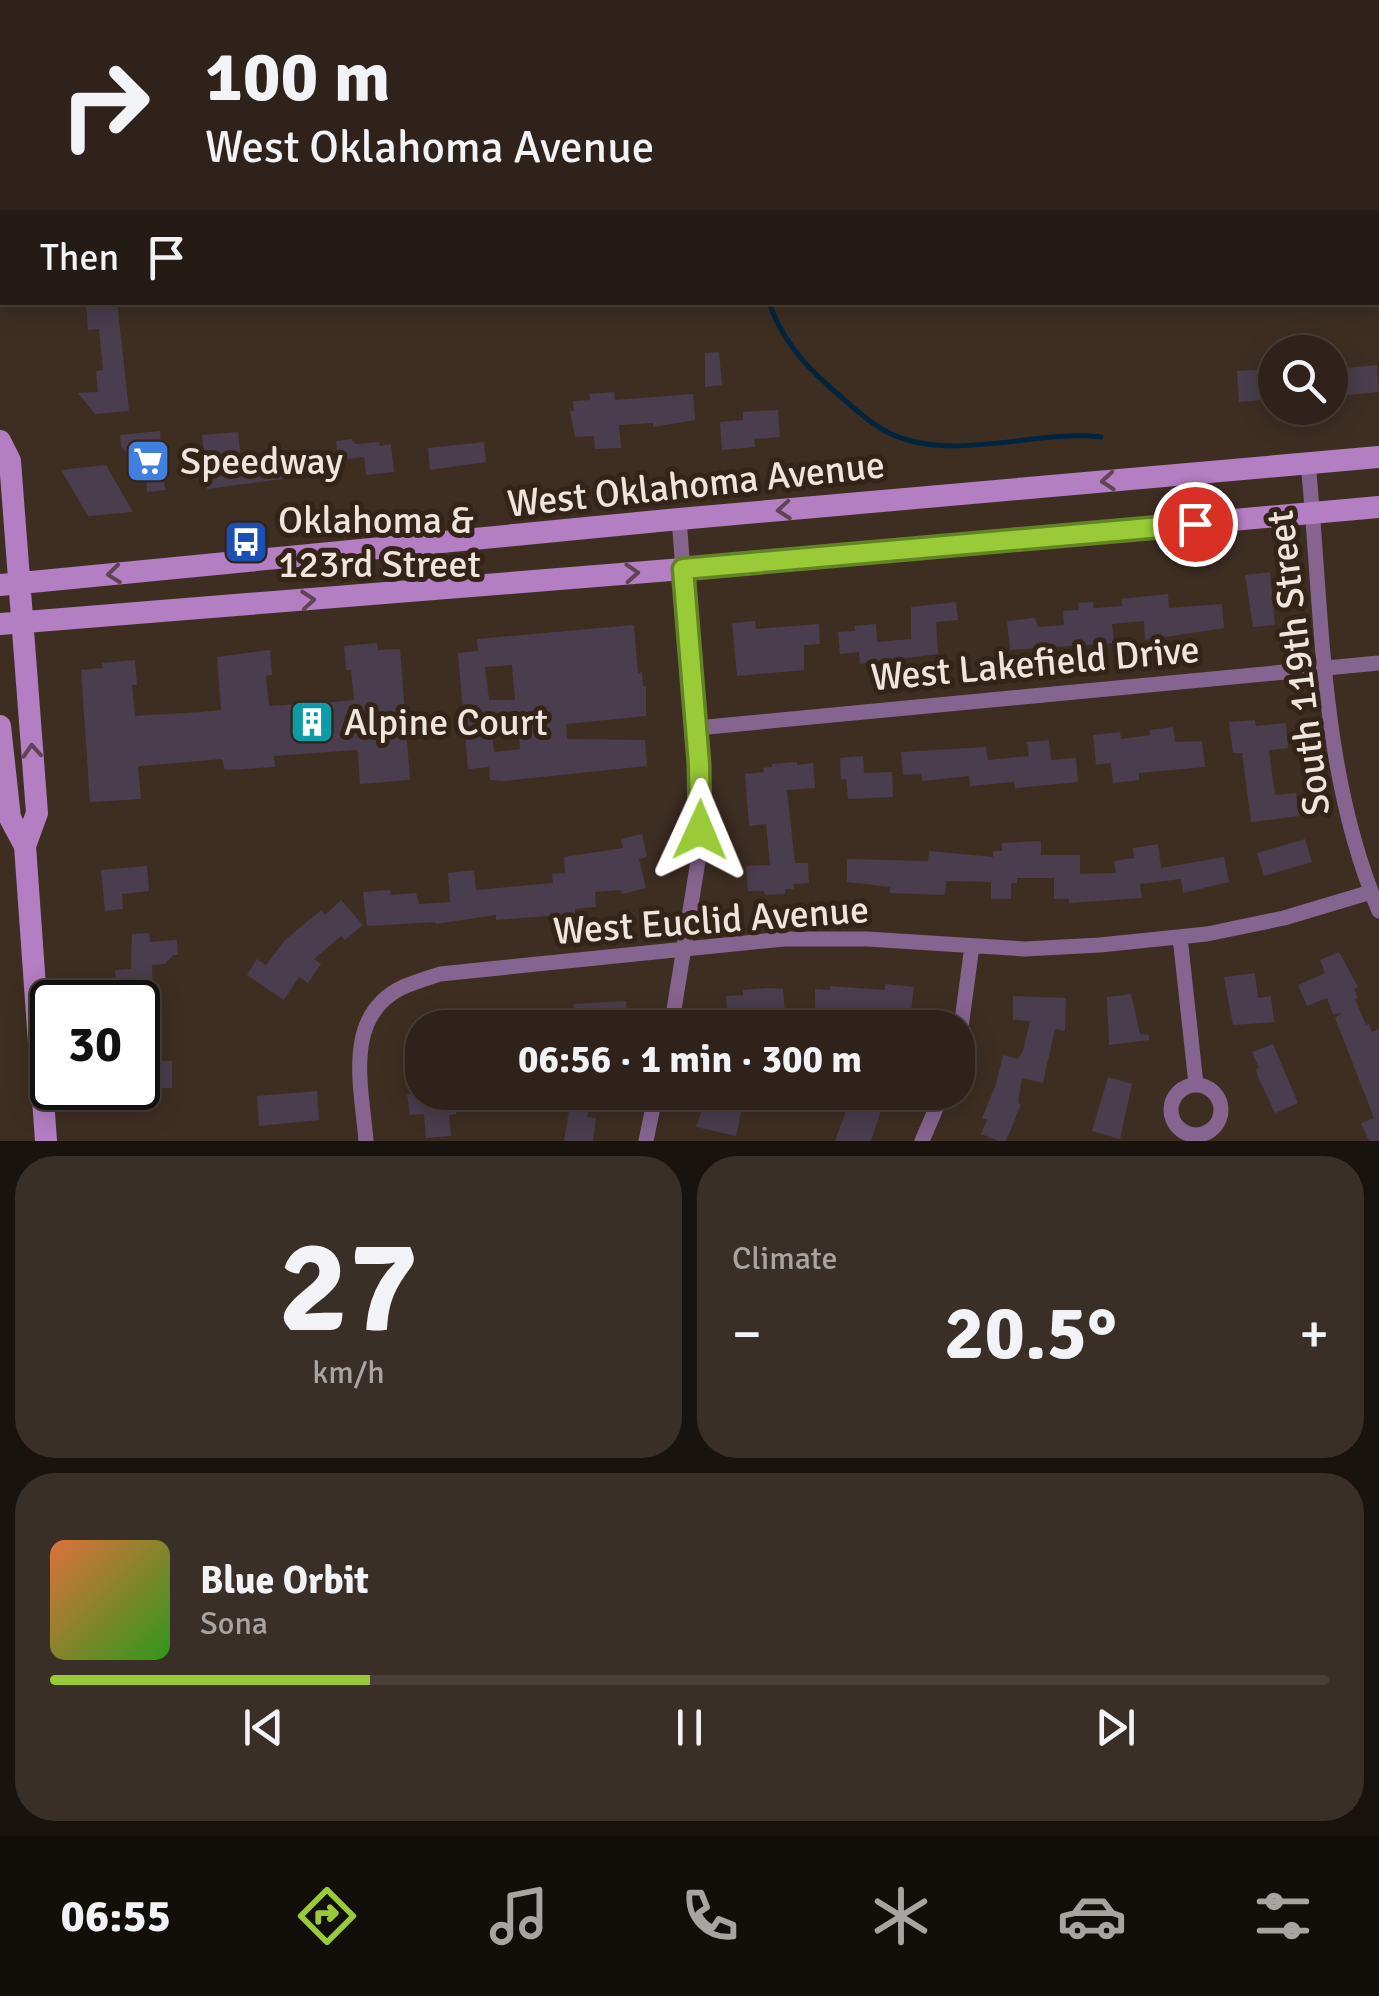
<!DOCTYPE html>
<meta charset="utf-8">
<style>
body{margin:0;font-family:Signika,sans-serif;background:#3a2f27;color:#f1f3f6;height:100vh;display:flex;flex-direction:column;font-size:38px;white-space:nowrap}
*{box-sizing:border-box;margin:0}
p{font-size:32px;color:#a7a4a2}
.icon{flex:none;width:55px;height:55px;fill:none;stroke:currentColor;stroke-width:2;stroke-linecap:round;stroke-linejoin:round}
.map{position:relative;height:1141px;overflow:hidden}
.side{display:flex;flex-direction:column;gap:15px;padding:15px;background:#19130e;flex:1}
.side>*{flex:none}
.top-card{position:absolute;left:0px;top:0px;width:1380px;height:305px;box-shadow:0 5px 25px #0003,0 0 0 2px #493f39;background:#2e221a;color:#f1f3f6;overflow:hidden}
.fabs{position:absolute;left:1258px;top:335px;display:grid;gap:20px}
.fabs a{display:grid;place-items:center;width:90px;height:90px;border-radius:50%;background:#2e221a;box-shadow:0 5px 25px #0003,0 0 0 2px #493f39;font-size:50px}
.speed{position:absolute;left:30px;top:980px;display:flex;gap:20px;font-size:50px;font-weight:700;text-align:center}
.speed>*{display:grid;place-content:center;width:130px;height:130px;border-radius:50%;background:#2e221a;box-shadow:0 5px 25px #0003,0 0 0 2px #493f39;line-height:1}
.speed .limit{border:5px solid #111;border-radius:15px;background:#fff;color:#111}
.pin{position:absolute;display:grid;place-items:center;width:85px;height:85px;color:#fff;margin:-42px;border:5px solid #fff;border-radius:50%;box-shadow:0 2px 10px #0007}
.me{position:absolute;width:110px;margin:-55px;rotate:1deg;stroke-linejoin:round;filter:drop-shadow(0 0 8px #0008)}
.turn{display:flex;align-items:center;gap:35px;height:210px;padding:0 40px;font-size:45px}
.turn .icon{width:130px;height:130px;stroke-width:2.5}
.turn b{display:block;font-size:70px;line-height:85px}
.then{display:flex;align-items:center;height:95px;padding:0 40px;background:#0003;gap:20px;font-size:38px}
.big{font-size:75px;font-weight:700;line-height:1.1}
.side .card{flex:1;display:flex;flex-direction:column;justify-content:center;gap:15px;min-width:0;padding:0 35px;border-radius:40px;background:#3a2f27}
.side .dial{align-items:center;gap:0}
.dial b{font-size:130px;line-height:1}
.song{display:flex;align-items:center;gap:30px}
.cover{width:120px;height:120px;border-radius:15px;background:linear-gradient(135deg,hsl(20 70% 55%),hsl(110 70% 35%))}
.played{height:10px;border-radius:5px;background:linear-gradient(90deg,#98cb37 25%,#493f39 25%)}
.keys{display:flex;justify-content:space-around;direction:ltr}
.heat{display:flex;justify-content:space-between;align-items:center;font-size:55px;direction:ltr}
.side .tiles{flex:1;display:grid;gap:15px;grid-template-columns:1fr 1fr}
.card:last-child{grid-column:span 2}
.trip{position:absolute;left:405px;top:1010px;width:570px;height:100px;border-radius:40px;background:#2e221a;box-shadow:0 5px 25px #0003,0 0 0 2px #493f39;font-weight:700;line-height:100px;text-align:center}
.dock{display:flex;height:160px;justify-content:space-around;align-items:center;background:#120e0a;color:#a7a4a2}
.dock .icon{width:70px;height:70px}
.dock .selected{color:#98cb37}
.dock b{font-size:45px;color:#f1f3f6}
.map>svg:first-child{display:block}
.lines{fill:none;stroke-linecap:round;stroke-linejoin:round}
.stream{stroke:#00253f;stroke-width:5}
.building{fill:#4a3d4d;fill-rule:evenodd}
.street{stroke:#85648f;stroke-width:15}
.secondary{stroke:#b47ec3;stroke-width:22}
.oneway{stroke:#614454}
.route-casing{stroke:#638424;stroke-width:25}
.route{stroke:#98cb37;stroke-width:18}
.labels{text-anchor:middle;stroke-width:10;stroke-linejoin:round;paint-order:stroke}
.poi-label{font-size:38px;fill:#efe5dd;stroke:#342418;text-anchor:start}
.street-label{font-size:38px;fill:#efe5dd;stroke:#342418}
</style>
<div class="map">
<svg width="1379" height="1141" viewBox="0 0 1379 1141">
<rect width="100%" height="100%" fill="#3e2e22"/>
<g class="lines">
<!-- stream -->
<path class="stream" d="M634 0 635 2
M769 302C780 337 804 365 832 389 847 402 862 417 880 428 944 467 1030 429 1101 437"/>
</g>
<!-- building -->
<path class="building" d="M86 302H117L129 411 95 414 78 393 98 392 96 371 103 370 99 329 88 330Z
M719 352 722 385 705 387V353Z
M1377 365 1379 392 1338 396 1335 369Z
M1271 369 1272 374H1275V399L1239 402 1237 371Z
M614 392 615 400 693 394 695 420 653 427V423L619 425 621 448 595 449 594 436 575 437 570 411H574L573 401 590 400V394Z
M778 410 780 437 754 439 755 447 722 450 720 422 743 420V412Z
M160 431 165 490 147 492 146 476 121 446 120 435Z
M238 432 241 461 287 457V453L303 451 305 472 289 474V478L207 489 202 435Z
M351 439 356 444 379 442 380 446 391 444 394 472 366 475 364 457 338 460 336 441Z
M484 442 486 462 430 470 428 448Z
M106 465 133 512 88 516 61 470Z
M1270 572 1275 625 1253 627 1245 575Z
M1168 594 1169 608 1222 604 1224 628 1145 640 1144 621 1112 624 1114 643 1010 650 1007 621 1035 618 1038 627 1064 625 1063 611 1079 610 1078 603 1093 602 1094 608 1122 606 1121 599Z
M956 602 958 620 936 622 938 654 860 664 859 652 840 654 838 632 855 631 854 626 876 624 877 642 911 639V607Z
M755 621 756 629 819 624 820 644 804 645V670L737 676 732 623Z
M634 625 638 673 642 672 643 686H646V716L566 724 567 739 645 740 647 766 503 781 490 780 489 767 468 769 458 653 478 651 477 639ZM512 665 515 700H489L485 667ZM517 711 520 749 494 752 490 714Z
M377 643 378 650 400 649 410 780 360 784 358 752 355 750 274 756 275 767 225 770 222 759 141 766 138 767 141 799 90 802 81 670 103 668 102 663 135 660 137 685H132L135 716 201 712 221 710 217 657 270 650 272 675 266 676 269 706 334 702 354 700 351 670H346L344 646Z
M1255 720 1256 726 1286 723 1288 748 1269 750 1275 795 1296 793 1299 816 1251 822 1242 753H1233L1229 722Z
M1173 727 1175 742 1202 741 1205 767 1139 773V780L1113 783 1111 763 1096 765 1093 735 1120 732 1121 739 1150 735V730Z
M1049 740 1051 760 1076 758 1078 782 1015 788 1014 782 970 786 969 776 922 781 921 774 903 775 901 752 986 747 988 760 1029 756 1027 742Z
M863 756 864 773 892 772 893 797 848 799 846 779 841 780 840 758Z
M797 762V765L813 763 815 788 787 790 795 863H808L809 883 793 884 794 889H785V894L765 895 764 891H748L746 866 770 865 766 824 749 826 745 774 764 772 763 768 772 767V764Z
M642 834 647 857 639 859 646 888 622 894 620 890 595 892 596 907 575 909V914L496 920V915L436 924 435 922 367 926 363 892 390 890 391 895 416 893 419 904 450 902 448 873 474 870 476 890 553 883 552 874 565 873 564 857 623 848 621 839Z
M1305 839 1312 862 1264 876 1257 853Z
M1041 841V855H1080V874L1116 873 1114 861 1134 858 1133 848 1158 844 1161 868 1224 857 1229 882 1183 893 1181 879 1140 884 1142 898 1069 903V899H1054V878H1017V883H1011V899H991V882L946 881 945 895 890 893V887L847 882V859L928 861 929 851 993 857V851H1002V843Z
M147 866 149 891 122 894 123 909 105 911 101 870Z
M341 900 363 925 345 940 341 936 314 959 321 964 308 983 299 977 284 1000 247 975 257 959 266 965 285 940 321 910 325 915Z
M149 933 150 942 177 940 178 955H173L165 964 152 965 153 986 135 988 136 1002H110L109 984H116L115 970 131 969 132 934Z
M1339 952 1358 987 1354 989 1358 998 1355 999 1366 1025 1369 1024 1372 1032 1379 1029V1141H1369L1361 1123 1374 1118 1335 1018 1342 1013 1333 1014 1327 998 1307 1006 1298 985 1325 973 1320 960Z
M1255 973 1258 998 1271 996 1274 1022 1233 1025 1224 977Z
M885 984 914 987 909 1028H877L878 1018 815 1013V989L830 990V986L885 990Z
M766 988 783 989 785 1014 728 1018 726 996 743 995V990Z
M1131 994 1140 1034 1149 1035V1040L1109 1045 1107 997Z
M1013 996 1066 998 1065 1031 1055 1029 1043 1083 1022 1078 1018 1103 1021 1104 1006 1141H999L981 1134 987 1120 982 1118 996 1084 1003 1055 1018 1059 1023 1051 1030 1021 1013 1020Z
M626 1001 628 1021H624L625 1027 566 1028 564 1010 574 1009 573 1004Z
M1273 1044 1298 1103 1275 1113 1258 1077 1256 1069 1259 1068 1252 1052Z
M144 1061H172V1088H139L138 1066H144Z
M1108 1077 1132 1084 1120 1139 1092 1131Z
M317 1091 319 1120 259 1126 257 1096Z
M572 1092H592L587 1117 596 1118 593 1141H564Z
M709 1092 745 1095 736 1136 696 1127Z
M853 1092H887L871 1141H835Z
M454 1093 456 1114 449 1115 451 1136 426 1138 424 1114 410 1115 407 1094Z"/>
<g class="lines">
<!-- street -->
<path class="street" d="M1308 463C1323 613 1319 770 1379 911
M697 728 1379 663
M1180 937 1196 1084
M671 1028 698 861 701 799 679 519
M958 1050 972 946
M1171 1110a25 25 0 1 1 50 0a25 25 0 1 1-50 0Z
M366 1141C362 1088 342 1016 403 987 415 982 428 978 440 974L784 939H867L1025 949 1100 945 1207 934 1284 918 1371 892
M646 1141 656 1092
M922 1141 943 1092"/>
<!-- secondary -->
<path class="secondary" d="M0 441 10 461 37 813 25 846
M0 585 679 519 1379 457
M0 624 683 569 1379 507
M0 726 10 818 25 846 46 1141"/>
</g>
<!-- one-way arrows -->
<defs><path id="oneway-chevron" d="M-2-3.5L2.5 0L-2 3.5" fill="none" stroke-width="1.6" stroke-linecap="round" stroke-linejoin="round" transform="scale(2.5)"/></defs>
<g class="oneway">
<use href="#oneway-chevron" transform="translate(1108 481) rotate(175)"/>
<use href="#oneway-chevron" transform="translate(784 510) rotate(175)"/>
<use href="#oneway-chevron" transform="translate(632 573) rotate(-4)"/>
<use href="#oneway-chevron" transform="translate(114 574) rotate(174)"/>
<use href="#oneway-chevron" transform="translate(308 600) rotate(-5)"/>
<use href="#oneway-chevron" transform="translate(32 751) rotate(-94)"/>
</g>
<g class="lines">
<defs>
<path id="route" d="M700 830 699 764 683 569 1195 524"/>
</defs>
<!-- route casing -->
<use href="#route" class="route-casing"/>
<!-- route -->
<use href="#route" class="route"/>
</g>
<!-- icons -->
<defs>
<symbol id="supermarket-square" viewBox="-11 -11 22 22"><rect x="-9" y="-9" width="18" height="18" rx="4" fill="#3f7fe0" stroke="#342418"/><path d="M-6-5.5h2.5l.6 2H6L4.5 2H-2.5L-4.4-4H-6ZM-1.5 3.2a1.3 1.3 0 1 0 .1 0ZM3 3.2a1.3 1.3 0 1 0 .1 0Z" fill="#fff"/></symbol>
<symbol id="bus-square" viewBox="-11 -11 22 22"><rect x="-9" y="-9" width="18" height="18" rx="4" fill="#1a4fb4" stroke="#342418"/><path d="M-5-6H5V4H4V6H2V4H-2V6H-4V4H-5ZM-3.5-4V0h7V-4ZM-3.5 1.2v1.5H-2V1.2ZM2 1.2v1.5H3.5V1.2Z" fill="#fff"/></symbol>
<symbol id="building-square" viewBox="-11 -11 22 22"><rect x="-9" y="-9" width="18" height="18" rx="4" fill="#0f9aa8" stroke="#342418"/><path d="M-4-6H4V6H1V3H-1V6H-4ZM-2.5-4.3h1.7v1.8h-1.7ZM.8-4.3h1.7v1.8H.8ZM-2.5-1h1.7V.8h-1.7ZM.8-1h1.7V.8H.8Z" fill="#fff"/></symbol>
</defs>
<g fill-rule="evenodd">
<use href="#supermarket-square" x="123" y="436" width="50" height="50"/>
<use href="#bus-square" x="221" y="517" width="50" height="50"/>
<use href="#building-square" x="287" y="697" width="50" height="50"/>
</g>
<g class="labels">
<!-- poi labels -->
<g class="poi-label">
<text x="180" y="474">Speedway</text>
<text x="278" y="533">Oklahoma &amp;<tspan x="278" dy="44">123rd Street</tspan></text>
<text x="344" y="735">Alpine Court</text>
</g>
<!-- street labels -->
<g class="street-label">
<text transform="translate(696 484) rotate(-6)" y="13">West Oklahoma Avenue</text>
<text transform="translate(1035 663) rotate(-5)" y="13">West Lakefield Drive</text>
<text transform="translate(1298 663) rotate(-97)" y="13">South 119th Street</text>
<text transform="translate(711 920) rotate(-4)" y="13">West Euclid Avenue</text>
</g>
</g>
</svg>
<div class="fabs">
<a><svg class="icon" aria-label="search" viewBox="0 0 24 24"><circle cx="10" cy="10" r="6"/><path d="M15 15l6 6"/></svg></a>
</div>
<div class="speed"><div class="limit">30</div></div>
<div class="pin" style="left:1195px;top:524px;background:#d93025"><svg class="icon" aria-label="arrive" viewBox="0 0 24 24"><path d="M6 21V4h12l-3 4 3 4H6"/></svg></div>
<svg class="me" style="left:700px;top:830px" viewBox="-20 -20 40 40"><path d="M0-17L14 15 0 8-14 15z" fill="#98cb37" stroke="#fff" stroke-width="4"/></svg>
<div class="trip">06:56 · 1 min · 300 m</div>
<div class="top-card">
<div class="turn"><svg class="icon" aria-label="right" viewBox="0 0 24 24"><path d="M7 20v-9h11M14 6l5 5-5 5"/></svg><div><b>100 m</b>West Oklahoma Avenue</div></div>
<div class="then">Then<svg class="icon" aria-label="arrive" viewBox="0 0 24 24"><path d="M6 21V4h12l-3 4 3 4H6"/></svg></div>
</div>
</div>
<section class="side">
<div class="tiles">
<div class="card dial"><b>27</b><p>km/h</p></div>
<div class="card"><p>Climate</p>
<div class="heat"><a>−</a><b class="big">20.5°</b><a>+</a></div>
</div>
<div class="card">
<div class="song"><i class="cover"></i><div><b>Blue Orbit</b><p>Sona</p></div></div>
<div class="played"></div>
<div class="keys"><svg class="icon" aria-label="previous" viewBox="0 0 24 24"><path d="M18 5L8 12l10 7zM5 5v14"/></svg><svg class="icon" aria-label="pause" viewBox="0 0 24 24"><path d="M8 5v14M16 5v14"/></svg><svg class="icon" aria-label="next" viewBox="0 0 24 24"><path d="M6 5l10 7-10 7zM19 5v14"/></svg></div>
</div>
</div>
</section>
<nav class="dock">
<b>06:55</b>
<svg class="icon selected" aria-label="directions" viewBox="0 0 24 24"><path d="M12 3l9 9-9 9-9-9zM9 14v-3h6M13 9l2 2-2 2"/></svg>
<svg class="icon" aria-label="music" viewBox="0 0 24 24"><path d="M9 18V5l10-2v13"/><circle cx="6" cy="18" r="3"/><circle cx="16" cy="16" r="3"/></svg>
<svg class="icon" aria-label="phone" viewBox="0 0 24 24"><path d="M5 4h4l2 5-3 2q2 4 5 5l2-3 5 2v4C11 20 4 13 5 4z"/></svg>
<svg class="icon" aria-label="climate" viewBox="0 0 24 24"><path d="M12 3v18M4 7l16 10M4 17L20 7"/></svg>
<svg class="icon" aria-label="car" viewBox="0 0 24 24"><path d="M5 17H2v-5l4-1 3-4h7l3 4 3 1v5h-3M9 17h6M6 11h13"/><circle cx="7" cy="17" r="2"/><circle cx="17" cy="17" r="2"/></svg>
<svg class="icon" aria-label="filters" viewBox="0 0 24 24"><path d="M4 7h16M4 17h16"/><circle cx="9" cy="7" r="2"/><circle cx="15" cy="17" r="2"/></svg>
</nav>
